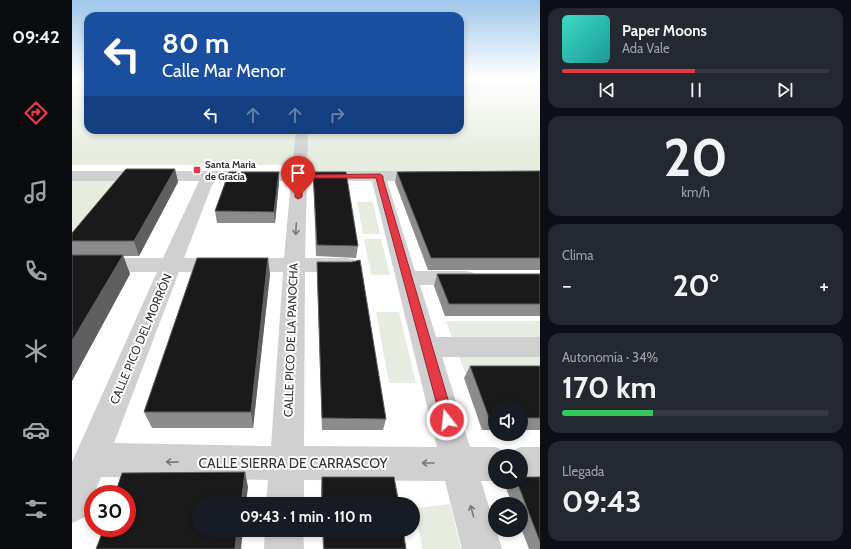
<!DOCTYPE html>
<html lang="es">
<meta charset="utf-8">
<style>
body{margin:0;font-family:Cabin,sans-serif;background:#242831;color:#f1f3f6;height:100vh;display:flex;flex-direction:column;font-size:15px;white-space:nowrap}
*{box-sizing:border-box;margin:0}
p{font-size:13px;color:#9ea1a6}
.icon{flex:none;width:22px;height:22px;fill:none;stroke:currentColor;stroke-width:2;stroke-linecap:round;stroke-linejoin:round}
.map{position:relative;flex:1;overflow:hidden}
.sheet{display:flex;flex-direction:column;gap:8px;padding:8px;background:#0d0f14;width:311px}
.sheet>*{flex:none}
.banner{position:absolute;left:12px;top:12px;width:380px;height:122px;border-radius:12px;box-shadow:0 2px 6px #0003;background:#1a4fa0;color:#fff;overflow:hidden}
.fabs{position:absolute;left:416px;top:401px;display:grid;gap:8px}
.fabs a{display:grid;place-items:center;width:40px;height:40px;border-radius:50%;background:#171b24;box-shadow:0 2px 6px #0003;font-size:20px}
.speed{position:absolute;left:12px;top:485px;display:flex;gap:8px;font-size:20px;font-weight:700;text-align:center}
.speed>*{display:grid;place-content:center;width:52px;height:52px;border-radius:50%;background:#171b24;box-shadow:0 2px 6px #0003;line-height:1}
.speed .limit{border:6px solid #d22;background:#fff;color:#111}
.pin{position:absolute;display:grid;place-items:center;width:34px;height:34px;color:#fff;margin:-41px -17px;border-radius:50% 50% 50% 0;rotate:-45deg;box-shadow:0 0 4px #0007}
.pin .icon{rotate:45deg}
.me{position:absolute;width:44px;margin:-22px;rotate:344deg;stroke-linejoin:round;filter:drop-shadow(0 0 3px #0008)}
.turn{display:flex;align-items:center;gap:14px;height:84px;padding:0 12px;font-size:18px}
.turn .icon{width:52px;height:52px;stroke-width:2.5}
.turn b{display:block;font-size:28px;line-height:34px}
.lanes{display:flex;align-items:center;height:38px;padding:0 12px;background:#0003;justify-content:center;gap:20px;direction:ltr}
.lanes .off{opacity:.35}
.big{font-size:30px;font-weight:700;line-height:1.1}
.sheet .card{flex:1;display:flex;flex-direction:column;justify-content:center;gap:6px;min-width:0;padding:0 14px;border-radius:12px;background:#242831}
.sheet .dial{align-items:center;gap:0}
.dial b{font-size:52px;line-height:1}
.song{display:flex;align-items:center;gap:12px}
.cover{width:48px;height:48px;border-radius:6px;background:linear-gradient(135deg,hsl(170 70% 55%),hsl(180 70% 35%))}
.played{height:4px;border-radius:2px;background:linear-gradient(90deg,#e63946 50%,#363941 50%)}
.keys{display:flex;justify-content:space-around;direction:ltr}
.heat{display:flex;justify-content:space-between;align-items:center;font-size:22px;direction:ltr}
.charge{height:6px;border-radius:3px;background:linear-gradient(90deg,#34c759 34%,#363941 0)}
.trip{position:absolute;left:120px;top:497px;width:228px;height:40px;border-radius:20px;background:#171b24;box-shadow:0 2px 6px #0003;font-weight:700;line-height:40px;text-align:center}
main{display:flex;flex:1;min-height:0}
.tab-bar{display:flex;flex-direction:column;width:72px;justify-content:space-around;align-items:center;background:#090b0e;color:#9ea1a6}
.tab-bar .icon{width:28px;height:28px}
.tab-bar .active{color:#e63946}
.tab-bar b{font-size:18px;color:#f1f3f6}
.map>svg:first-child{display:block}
.green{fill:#e6ecdf}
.water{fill:#cfe2ee}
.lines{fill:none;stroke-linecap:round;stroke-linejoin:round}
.pedestrian{fill:#d0d0d0;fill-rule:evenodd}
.minor{fill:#d0d0d0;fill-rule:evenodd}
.wall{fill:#8c8c8c}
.shaded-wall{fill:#5f5f5f}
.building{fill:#1a1a1a;stroke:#5f5f5f}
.oneway{stroke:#7a7a7a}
.route{fill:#e63946;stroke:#96252e}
.poi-dot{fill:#e63946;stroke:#fff;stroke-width:1.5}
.labels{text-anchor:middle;stroke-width:4;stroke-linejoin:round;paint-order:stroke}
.far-poi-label{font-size:10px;font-weight:bold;fill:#333;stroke:#fff;text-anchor:start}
.street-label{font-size:12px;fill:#333;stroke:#fff}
.near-street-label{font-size:14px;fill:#333;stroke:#fff}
</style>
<main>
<nav class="tab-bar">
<b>09:42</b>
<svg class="icon active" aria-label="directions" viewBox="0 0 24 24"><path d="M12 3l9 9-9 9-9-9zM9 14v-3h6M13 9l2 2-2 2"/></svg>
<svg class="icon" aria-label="music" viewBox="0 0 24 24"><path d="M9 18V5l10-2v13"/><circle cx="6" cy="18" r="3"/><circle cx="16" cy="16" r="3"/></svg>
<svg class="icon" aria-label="phone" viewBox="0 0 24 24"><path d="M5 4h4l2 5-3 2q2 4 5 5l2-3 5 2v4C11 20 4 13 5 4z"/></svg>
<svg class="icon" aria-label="climate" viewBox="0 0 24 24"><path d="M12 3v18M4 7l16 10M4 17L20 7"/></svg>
<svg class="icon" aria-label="car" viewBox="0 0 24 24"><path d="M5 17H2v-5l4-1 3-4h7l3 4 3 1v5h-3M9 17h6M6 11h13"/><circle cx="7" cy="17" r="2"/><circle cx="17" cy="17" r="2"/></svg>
<svg class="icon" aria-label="filters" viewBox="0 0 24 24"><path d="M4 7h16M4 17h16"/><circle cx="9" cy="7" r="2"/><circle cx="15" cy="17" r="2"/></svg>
</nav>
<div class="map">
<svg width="468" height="549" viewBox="0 0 468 549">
<rect width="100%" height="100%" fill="#fff"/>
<!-- green -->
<path class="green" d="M0 78H16V130H388V78H468V176H227V165H0Z
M0 179H51L0 242Z
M285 202H301L308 234H291Z
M292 239H309L318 275H299Z
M304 312H327L344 383H317Z
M374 321H468V373H393Z
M378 504 389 549H350L343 508Z"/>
<!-- water -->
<path class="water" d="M388 85H405L416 93H388Z"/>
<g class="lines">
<!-- pedestrian -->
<path class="pedestrian" d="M354 337H468V357H354L345 354 341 347 345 340Z"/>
<!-- minor -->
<path class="minor" d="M224 130H236L235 171H355L360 173 363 176 360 179 355 181H315L343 271H394L402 273 405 278 402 283 394 285H348L398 447H423L435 452 436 454 437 452 449 447H468V481H449V456H423V481H409L430 549H390L373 481 232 480V504H194L196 480 29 477 13 517 0 523V462L85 272H0V258H91L127 181H0V171H220ZM144 181H219L212 258H112L140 185ZM235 181H300L365 447 232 446 233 272H275L283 270 286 265 283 260 275 258H233ZM107 272H211L199 446 42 443Z
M193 530H231L232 549H192Z"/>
</g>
<!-- wall -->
<path class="wall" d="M103 169 106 182 67 256H51L58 274 0 381V233Z
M468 171V270H356L323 182 325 172Z
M207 172V182L203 223H145L143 211Z
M241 172 286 246 284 258 244 256Z
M245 262 314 419 311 430H250L245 274Z
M198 274 181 428H80L72 412Z
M365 274H468V316H373L362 286Z
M398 366H468V430H449V408H423V430H410L392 378Z
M250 477 327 504H249V488Z
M468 477V549H457L449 528V504H440L434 488 439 482H449Z
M250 530H331L334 549H251Z"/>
<!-- shaded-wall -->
<path class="shaded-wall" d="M103 169 106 182 67 256 62 241Z
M207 172V182L203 223 202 212Z
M51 255 58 274 0 381V341Z
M196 258 198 274 181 428 179 412Z
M173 472 176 487 174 504H169Z
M165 530H171L169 549H163Z"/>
<!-- building -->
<path class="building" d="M54 169H103L62 241H0V233Z
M468 171V258H359L325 172Z
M157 172H207L202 212 143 211Z
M241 172H274L286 246 245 245Z
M0 255H51L0 341Z
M125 258H196L179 412H72Z
M288 260 314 419 250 418 245 262H280Z
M365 274H468V304H377Z
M398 366H468V418H449V408H423V418H417Z
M173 472 169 504H127V530H165L163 549H24L32 528H55V494H43L50 473Z
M250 477H322L327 504H250Z
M449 477H468V542L445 482H449Z
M251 530H331L334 549H252Z"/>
<!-- one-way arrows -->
<defs><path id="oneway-shaft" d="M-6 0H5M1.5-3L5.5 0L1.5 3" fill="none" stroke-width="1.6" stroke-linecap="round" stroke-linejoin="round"/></defs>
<g class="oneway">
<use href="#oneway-shaft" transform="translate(224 229) rotate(93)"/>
<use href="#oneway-shaft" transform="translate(100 462) rotate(-179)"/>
<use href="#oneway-shaft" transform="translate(356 463) rotate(180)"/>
<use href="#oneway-shaft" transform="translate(400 511) rotate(-105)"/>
</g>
<!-- sky -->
<linearGradient id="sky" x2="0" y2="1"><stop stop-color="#9ec6ea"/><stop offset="0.5" stop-color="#fff"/><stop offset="1" stop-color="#fff" stop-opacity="0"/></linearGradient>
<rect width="468" height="155" fill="url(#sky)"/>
<!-- route -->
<path class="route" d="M308 174 311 176V179L382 420 380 424 375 426 370 424 369 420 304 178H230V197L226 199 223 197 225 175Z"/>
<!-- markers -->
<rect class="poi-dot" x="121" y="166" width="8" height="8" rx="2"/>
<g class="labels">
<!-- far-poi labels -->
<g class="far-poi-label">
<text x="133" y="168">Santa Maria<tspan x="133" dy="12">de Gracia</tspan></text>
</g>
<!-- street labels -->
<g class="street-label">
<text transform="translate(69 339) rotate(-67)" y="4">CALLE PICO DEL MORRÓN</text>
<text transform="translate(219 340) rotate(-88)" y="4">CALLE PICO DE LA PANOCHA</text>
</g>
<!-- near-street labels -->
<g class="near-street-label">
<text x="221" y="468">CALLE SIERRA DE CARRASCOY</text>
</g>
</g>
</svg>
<div class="fabs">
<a><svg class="icon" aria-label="sound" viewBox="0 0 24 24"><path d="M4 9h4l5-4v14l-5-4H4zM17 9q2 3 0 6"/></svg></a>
<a><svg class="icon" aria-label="search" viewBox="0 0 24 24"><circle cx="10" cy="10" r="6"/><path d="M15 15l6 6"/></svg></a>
<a><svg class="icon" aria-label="layers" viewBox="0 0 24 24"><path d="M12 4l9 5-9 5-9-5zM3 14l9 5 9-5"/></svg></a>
</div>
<div class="speed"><div class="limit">30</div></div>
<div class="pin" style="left:226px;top:197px;background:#d93025"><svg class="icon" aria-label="arrive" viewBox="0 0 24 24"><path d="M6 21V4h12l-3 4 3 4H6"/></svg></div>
<svg class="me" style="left:375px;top:420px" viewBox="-20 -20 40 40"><circle r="17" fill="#e63946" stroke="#fff" stroke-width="3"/><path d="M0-11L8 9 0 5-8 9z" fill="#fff"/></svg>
<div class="trip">09:43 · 1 min · 110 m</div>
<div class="banner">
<div class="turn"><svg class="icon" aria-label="left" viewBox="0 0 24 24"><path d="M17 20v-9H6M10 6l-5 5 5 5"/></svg><div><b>80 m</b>Calle Mar Menor</div></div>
<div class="lanes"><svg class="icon" aria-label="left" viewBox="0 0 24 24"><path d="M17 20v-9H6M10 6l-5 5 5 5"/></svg><svg class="icon off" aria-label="ahead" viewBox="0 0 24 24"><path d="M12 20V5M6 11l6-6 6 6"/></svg><svg class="icon off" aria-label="ahead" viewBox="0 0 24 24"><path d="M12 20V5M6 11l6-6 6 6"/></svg><svg class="icon off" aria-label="right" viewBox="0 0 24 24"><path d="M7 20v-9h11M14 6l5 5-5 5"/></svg></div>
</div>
</div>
<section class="sheet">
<div class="card">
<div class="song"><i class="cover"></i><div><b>Paper Moons</b><p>Ada Vale</p></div></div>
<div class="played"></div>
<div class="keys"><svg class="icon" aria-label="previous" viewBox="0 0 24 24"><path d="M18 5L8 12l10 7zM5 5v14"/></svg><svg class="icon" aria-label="pause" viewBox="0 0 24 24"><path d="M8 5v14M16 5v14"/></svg><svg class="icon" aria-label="next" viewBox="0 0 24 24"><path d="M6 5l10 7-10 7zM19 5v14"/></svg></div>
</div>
<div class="card dial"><b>20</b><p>km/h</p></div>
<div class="card"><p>Clima</p>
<div class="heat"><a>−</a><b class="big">20°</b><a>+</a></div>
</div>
<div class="card"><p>Autonomía · 34%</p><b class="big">170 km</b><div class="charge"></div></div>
<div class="card"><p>Llegada</p><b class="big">09:43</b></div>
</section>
</main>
